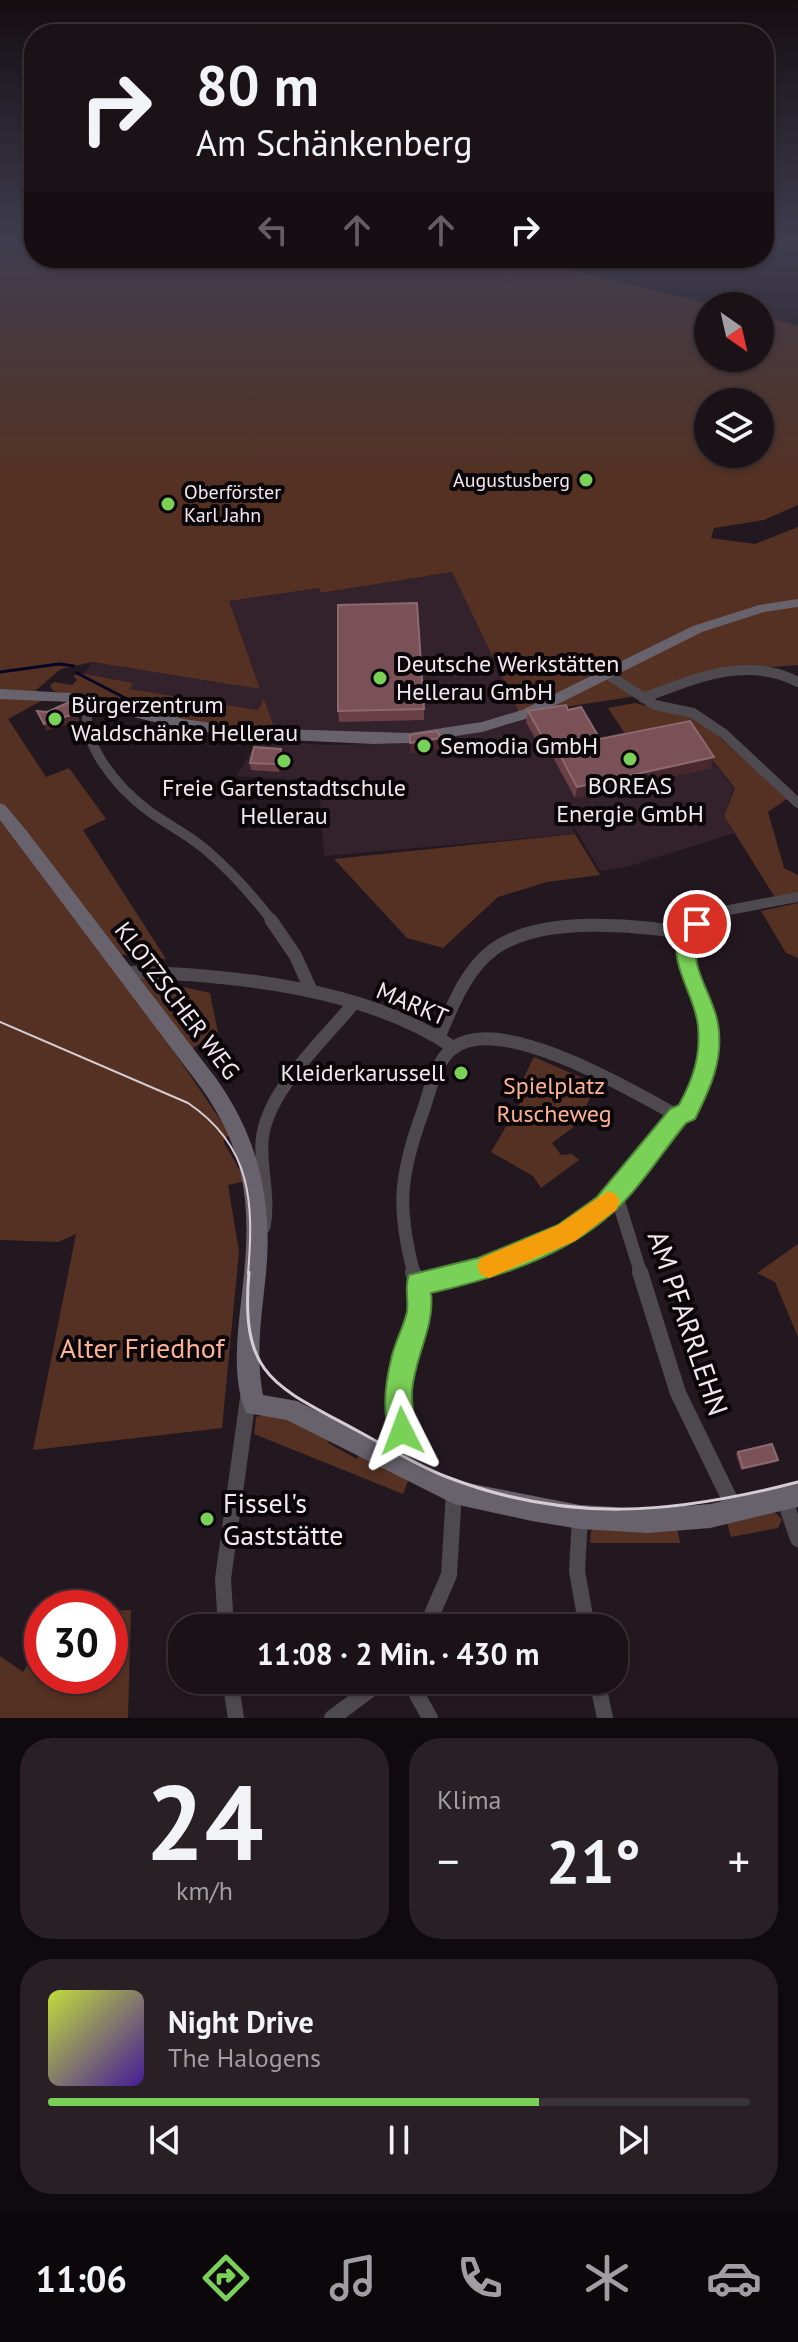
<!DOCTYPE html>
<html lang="de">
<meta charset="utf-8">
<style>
body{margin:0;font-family:"PT Sans",sans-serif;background:#282025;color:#f1f3f6;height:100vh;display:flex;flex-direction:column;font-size:30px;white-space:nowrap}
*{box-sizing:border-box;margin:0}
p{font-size:26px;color:#a09ea2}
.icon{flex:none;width:44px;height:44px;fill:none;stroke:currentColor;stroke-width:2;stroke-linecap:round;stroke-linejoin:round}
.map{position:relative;height:1718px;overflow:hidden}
.panel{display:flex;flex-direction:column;gap:20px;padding:20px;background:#0f0a0d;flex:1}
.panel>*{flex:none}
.hud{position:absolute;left:24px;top:24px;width:750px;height:244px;border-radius:32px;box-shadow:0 2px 6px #0004,0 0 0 2px #393237;background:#1b1218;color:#f1f3f6;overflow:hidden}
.needle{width:52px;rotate:146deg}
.fabs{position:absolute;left:694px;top:292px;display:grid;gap:16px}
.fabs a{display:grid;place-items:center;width:80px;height:80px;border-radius:50%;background:#1b1218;box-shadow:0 2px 6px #0004,0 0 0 2px #393237;font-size:40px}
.speed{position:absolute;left:24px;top:1590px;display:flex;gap:16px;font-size:40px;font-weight:700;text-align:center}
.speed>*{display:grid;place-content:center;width:104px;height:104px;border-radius:50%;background:#1b1218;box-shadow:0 2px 6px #0004,0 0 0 2px #393237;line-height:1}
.speed .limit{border:12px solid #d22;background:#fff;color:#111}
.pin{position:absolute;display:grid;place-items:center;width:68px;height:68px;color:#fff;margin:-34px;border:4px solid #fff;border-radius:50%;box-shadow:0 2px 8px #0007}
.me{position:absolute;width:88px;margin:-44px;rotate:357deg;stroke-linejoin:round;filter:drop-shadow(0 0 6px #0008)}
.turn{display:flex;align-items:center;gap:28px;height:168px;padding:0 40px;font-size:36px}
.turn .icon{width:104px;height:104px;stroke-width:2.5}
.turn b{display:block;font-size:56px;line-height:68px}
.lanes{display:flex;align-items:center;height:76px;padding:0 40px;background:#0003;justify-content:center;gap:40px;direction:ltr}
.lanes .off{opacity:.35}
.big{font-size:60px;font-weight:700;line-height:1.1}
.panel .tile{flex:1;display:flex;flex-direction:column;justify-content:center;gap:12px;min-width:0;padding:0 28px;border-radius:32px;background:#282025}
.panel .dial{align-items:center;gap:0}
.dial b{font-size:104px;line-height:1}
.song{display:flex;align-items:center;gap:24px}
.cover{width:96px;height:96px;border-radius:12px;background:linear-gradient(135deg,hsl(70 70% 55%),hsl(260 70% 35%))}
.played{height:8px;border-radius:4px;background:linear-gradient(90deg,#7ad157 70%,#393237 70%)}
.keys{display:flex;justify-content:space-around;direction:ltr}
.heat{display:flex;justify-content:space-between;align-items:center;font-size:44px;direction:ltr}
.panel .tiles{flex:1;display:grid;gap:20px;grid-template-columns:1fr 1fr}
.tile:last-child{grid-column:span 2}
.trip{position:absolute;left:168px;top:1614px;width:460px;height:80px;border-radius:32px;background:#1b1218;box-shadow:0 2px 6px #0004,0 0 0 2px #393237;font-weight:700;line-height:80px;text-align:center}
.tab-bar{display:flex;height:128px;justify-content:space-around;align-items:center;background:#0b070a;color:#a09ea2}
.tab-bar .icon{width:56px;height:56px}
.tab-bar .active{color:#7ad157}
.tab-bar b{font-size:36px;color:#f1f3f6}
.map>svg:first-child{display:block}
.built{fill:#33212c}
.green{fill:#543122;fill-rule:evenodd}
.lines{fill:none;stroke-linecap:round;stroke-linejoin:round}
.stream{stroke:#070425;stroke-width:3}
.street-far2{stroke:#4d494f;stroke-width:10}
.street-far1{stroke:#4d494f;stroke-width:13}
.street{stroke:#4d494f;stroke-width:16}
.secondary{fill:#68626c;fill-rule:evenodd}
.tram-far1{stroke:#d6ccd3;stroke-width:2}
.tram{stroke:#d6ccd3;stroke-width:3}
.wall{fill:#6a3f45}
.shaded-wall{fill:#48282e}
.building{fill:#795157;stroke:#8c696f;stroke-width:2}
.route{fill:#7ad157;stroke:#4f8839;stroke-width:2}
.slow{fill:#f59e0b}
.poi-dot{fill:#7ad157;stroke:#0a0508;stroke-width:3}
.labels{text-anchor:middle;stroke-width:8;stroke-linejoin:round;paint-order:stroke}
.far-poi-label{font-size:20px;fill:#f2e9ef;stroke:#0a0508;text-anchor:end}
.poi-label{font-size:24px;fill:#f2e9ef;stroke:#0a0508;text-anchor:start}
.street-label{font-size:24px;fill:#f2e9ef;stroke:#0a0508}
.park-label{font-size:24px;fill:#fcb293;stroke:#0a0508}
.near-street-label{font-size:28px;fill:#f2e9ef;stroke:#0a0508}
.near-park-label{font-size:28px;fill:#fcb293;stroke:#0a0508}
.near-poi-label{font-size:28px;fill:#f2e9ef;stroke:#0a0508;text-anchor:start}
</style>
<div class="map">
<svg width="798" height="1718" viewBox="0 0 798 1718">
<rect width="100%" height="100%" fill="#241820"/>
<!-- built -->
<path class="built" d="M452 572 523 719 577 709 596 738 624 732 630 741 687 730 734 788 724 816 735 833 626 867 600 871 567 815 575 834 324 856 319 781 237 776 257 741 326 745 423 743 519 722 507 717 415 735H277L264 700 259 710 129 689 133 683 84 674 92 662 259 688 229 601 320 588 322 593Z"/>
<!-- green -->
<path class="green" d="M0 244H34V258H565L562 268 719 306H708V358H760V315L798 326V505L764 520 714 528 711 538 755 544 798 527V665L720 671 643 695 520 714 452 572 321 593 319 588 229 601 260 689 92 662 61 669 36 690 34 695 45 699 8 719 46 777 69 768 106 819 83 830 166 959 116 954 155 1024 230 1134 223 1141 246 1181 228 1185 239 1252 222 1428 33 1450 76 1234 58 1242 0 1240ZM708 402H760V454H708Z
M80 673 133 683 130 689 258 710 264 699 277 735 161 716 163 711 151 708 146 712 53 691 50 686 54 682 72 685 77 680 73 676Z
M635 703 683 714 703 723 788 798 768 812 784 868 798 875V893L776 899 724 816 735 788 688 730 630 741 608 708Z
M575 834 600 875 547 882 498 897 443 948 407 938 334 859Z
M798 903V958L786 953 761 911Z
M128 974 210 993 218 1033 186 1052Z
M534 1057 596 1084 579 1123 552 1143 561 1155 572 1154 579 1160 541 1188 533 1176 491 1152 520 1103 513 1099Z
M798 1244V1337L775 1282 757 1273Z
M265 1414 282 1415 330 1437 328 1443 357 1459 360 1453 409 1478 403 1494 254 1434 256 1417Z
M774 1512 782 1519 778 1528 731 1537 726 1519Z
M596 1526 677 1527 680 1543H590L591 1531Z
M131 1610 128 1718H0V1656L23 1672 42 1641V1676H110V1611Z"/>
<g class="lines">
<!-- stream -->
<path class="stream" d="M0 672 59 664 74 666
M77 673 148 710"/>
<!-- street-far2 -->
<path class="street-far2" d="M607 674 655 705 693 713 724 734 798 803
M643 698C694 679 746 655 798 682
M90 700C75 741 119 789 150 812 168 825 189 835 206 850 231 871 253 896 273 922
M702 922 713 913 798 897"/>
<!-- street-far1 -->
<path class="street-far1" d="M271 920 295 955 311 990
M124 972C228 974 366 987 454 1048
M439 1037C452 1007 466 969 494 949 542 915 633 925 688 933
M616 1194 641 1274
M264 1227C270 1197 260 1170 262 1141 266 1091 324 1040 354 1003
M414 1274C397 1209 399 1177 422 1114 429 1095 435 1061 453 1048 500 1012 633 1091 678 1116
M457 1274C562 1247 616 1203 678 1116L687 1112C704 1080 715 1047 705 1011 698 984 686 962 688 933L704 920"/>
<!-- street -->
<path class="street" d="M640 1272 678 1393 735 1510
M418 1284 465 1272
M401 1466V1375L420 1301 413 1272
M784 1498 798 1539
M580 1518 577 1571 587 1628
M226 1628 223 1579 248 1398
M426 1628 449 1575 454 1492
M230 1680 236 1718
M409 1680 430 1718
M597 1680 605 1718
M332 1718 383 1680"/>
<!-- secondary -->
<path class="secondary" d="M798 599V607L764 612 702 632 532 717 482 732 410 743 374 744 244 738 184 729 70 702 0 699V689L70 693 184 719 244 728 410 733 482 722 522 710 693 626 759 605Z
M0 803 5 805 26 830 215 1077C258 1136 273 1201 266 1273 262 1314 255 1354 263 1395L297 1401 457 1481 580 1505 648 1509 710 1504 798 1483V1507L710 1528 648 1533 580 1529 532 1521 454 1504 287 1420 246 1413C232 1379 237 1338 241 1302 251 1219 252 1160 202 1089L0 820Z"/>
<!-- tram-far1 -->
<path class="tram-far1" d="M0 1022 188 1103C252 1146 254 1203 248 1274"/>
<!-- tram -->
<path class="tram" d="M249 1272C240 1376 273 1385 356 1430 386 1446 415 1465 447 1477 569 1524 675 1514 798 1482"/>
</g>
<!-- wall -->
<path class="wall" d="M424 709V720L339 722 338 711Z
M568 710 600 739 711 768 575 798 548 748 541 749 526 722 528 711Z
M281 749 282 756 279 772 251 770 250 763Z
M738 1452 778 1460 776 1462 741 1470 736 1454Z"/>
<!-- shaded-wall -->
<path class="shaded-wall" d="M74 700 79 721 46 731 44 724Z
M550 736 548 748 541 749 543 738Z
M441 738 440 749 410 754V743Z
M281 749 282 756 279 772 278 764Z
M714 757 711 768 575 798 577 787Z"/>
<!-- building -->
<path class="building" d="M417 603 424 709 338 711V605Z
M74 700 76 713 44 724 37 711 47 712Z
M566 705 568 710 581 707 600 739 690 721 714 757 577 787 550 736 543 738 528 711Z
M437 731 441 738 410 743V735Z
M254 747 281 749 278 764 250 763Z
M772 1444 778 1460 743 1468 738 1452Z"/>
<!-- sky -->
<linearGradient id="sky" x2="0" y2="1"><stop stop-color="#140d12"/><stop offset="0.5" stop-color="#3f3d4e"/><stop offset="1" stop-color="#3f3d4e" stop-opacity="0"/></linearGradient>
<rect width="798" height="484" fill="url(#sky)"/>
<!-- route -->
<path class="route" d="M697 916 704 919 706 924C703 930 698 934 697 940 689 967 714 997 718 1024 724 1059 710 1089 695 1119L686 1123C663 1151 638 1191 611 1214 563 1257 493 1279 431 1293 435 1326 415 1356 412 1391 411 1408 418 1425 411 1441L402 1445 392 1441C382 1417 385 1385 391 1360 394 1344 403 1329 407 1312 409 1299 404 1288 409 1275L478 1258 558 1225 597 1197 670 1109 679 1105C693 1079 701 1056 698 1026 695 993 665 961 681 928Z"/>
<!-- slow -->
<path class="slow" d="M608 1191 616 1194 620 1202 616 1210 575 1241 489 1278 481 1275 477 1266 481 1258 558 1225Z"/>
<!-- markers -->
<g class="poi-dot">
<circle cx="586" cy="480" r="8"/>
<circle cx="168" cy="504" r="8"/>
<circle cx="380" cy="678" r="8"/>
<circle cx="55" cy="719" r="8"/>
<circle cx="424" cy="746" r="8"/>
<circle cx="630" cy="759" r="8"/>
<circle cx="284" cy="761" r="8"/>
<circle cx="461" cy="1073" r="8"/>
<circle cx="207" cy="1519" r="8"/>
</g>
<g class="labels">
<!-- far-poi labels -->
<g class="far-poi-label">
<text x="570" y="487">Augustusberg</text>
<text x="184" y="499" text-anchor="start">Oberförster<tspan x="184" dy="23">Karl Jahn</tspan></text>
</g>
<!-- poi labels -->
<g class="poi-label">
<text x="396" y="672">Deutsche Werkstätten<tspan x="396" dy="28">Hellerau GmbH</tspan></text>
<text x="71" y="713">Bürgerzentrum<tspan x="71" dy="28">Waldschänke Hellerau</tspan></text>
<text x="440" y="754">Semodia GmbH</text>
<text x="630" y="794" text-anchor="middle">BOREAS<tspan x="630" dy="28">Energie GmbH</tspan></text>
<text x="284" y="796" text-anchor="middle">Freie Gartenstadtschule<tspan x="284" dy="28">Hellerau</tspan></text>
<text x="445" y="1081" text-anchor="end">Kleiderkarussell</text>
</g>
<!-- street labels -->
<g class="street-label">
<text transform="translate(177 1001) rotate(53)" y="8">KLOTZSCHER WEG</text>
<text transform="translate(412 1004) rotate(23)" y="8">MARKT</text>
</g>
<!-- park labels -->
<g class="park-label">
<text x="554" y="1094">Spielplatz<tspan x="554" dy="28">Ruscheweg</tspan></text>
</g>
<!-- near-street labels -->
<g class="near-street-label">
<text transform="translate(688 1323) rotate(71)" y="10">AM PFARRLEHN</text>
</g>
<!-- near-park labels -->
<g class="near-park-label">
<text x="142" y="1358">Alter Friedhof</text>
</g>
<!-- near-poi labels -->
<g class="near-poi-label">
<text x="223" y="1513">Fissel's<tspan x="223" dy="32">Gaststätte</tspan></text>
</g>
</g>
</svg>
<div class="fabs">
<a><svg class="needle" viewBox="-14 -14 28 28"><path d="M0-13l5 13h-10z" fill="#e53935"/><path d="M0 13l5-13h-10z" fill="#a09ea2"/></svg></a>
<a><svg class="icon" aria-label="layers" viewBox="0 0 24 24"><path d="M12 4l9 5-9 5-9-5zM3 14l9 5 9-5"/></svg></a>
</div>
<div class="speed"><div class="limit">30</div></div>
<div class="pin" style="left:697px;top:924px;background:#d93025"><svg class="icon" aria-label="arrive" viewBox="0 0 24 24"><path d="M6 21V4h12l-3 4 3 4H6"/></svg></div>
<svg class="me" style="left:402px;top:1431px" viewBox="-20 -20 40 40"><path d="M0-17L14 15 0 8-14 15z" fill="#7ad157" stroke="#fff" stroke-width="4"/></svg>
<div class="trip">11:08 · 2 Min. · 430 m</div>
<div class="hud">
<div class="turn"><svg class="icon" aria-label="right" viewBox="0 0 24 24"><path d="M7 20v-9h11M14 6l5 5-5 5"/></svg><div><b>80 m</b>Am Schänkenberg</div></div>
<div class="lanes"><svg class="icon off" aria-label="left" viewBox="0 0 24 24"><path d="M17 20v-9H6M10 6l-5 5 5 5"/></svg><svg class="icon off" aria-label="ahead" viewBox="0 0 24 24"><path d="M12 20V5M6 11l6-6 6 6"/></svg><svg class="icon off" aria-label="ahead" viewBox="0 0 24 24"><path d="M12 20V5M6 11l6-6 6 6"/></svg><svg class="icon" aria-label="right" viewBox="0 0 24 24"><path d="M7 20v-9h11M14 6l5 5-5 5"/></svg></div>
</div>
</div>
<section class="panel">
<div class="tiles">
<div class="tile dial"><b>24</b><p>km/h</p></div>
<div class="tile"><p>Klima</p>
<div class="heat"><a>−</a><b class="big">21°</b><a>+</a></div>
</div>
<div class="tile">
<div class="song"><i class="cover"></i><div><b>Night Drive</b><p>The Halogens</p></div></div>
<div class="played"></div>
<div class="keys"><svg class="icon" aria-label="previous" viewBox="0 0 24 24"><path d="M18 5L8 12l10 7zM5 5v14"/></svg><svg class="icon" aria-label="pause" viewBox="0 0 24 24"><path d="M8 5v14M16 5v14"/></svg><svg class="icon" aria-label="next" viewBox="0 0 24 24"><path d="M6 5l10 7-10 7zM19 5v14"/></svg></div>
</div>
</div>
</section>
<nav class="tab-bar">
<b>11:06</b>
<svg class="icon active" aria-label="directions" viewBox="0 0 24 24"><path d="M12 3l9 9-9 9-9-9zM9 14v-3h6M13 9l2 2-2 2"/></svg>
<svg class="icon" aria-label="music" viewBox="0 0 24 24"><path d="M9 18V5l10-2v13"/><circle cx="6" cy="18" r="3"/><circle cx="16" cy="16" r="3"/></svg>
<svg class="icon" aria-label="phone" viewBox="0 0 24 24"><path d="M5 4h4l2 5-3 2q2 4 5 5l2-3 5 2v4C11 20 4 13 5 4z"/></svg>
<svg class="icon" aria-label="climate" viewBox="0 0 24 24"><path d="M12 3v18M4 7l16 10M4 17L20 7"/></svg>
<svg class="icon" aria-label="car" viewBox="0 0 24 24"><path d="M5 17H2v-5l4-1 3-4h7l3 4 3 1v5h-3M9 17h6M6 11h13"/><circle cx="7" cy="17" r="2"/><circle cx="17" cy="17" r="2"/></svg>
</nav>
